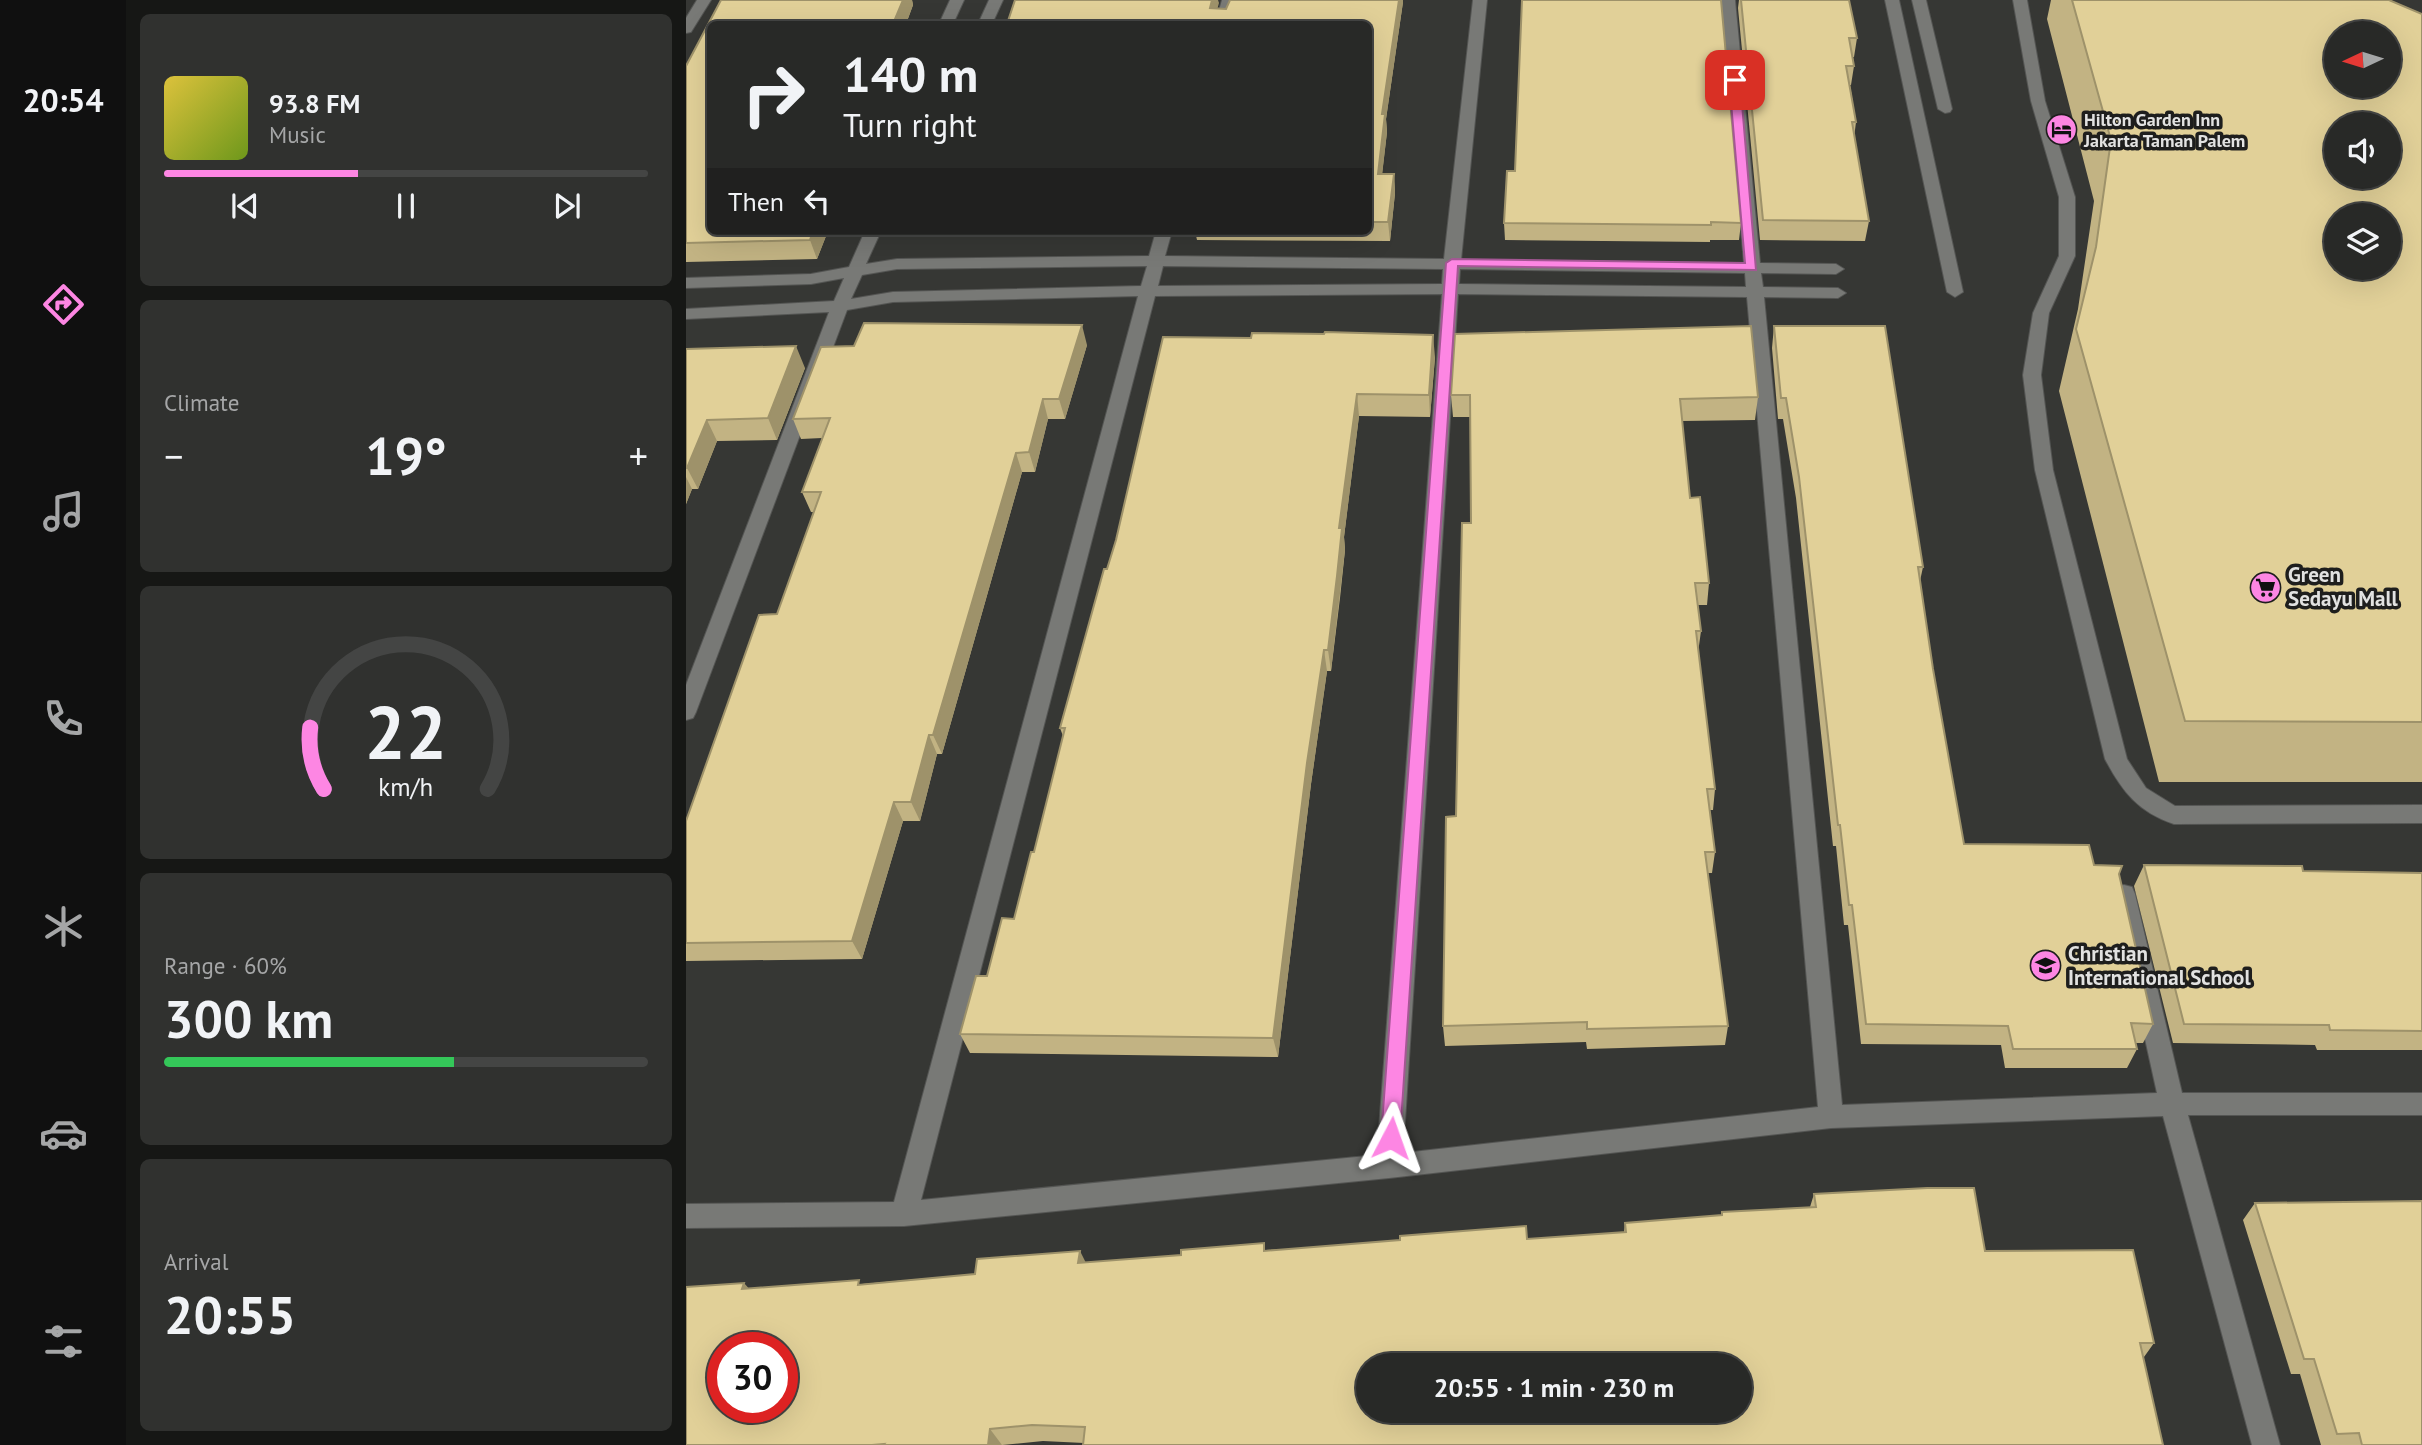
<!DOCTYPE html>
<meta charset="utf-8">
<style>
body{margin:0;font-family:"PT Sans",sans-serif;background:#30312f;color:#f1f3f6;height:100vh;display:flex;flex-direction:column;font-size:26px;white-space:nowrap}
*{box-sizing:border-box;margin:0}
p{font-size:23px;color:#a5a6a7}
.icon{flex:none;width:38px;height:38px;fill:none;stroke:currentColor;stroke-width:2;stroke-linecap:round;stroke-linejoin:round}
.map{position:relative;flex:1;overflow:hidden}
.details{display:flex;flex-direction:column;gap:14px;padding:14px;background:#161715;width:560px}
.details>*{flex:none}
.top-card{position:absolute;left:21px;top:21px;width:665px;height:214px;border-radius:10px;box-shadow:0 7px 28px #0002,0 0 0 2px #444544;background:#282927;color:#f1f3f6;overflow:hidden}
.needle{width:46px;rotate:266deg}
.controls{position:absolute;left:1638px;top:21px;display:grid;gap:14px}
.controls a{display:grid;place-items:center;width:77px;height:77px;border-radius:50%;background:#282927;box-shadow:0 7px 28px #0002,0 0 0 2px #444544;font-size:35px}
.speed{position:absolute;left:21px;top:1332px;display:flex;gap:14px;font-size:35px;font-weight:700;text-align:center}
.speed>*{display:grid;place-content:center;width:91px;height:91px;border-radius:50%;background:#282927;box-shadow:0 7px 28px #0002,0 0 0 2px #444544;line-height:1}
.speed .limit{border:10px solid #d22;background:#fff;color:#111}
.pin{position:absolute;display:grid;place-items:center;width:60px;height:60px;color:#fff;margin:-30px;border-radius:14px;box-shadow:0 4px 10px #0006}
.me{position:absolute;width:77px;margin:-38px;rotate:4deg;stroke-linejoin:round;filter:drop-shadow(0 0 5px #0008)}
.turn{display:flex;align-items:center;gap:24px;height:147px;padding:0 21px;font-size:32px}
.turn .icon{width:91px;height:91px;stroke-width:2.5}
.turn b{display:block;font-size:49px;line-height:60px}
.then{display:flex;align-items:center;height:66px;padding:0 21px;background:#0003;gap:14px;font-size:26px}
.big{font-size:52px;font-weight:800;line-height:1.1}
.details .widget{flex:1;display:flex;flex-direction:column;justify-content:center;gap:10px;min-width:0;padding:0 24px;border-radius:10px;background:#30312f}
.details .dial{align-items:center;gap:0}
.dial svg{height:182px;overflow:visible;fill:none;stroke:#444544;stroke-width:7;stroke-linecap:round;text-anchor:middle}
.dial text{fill:#f1f3f6;stroke:none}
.song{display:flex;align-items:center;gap:21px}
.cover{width:84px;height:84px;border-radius:10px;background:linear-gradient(135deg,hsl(50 70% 55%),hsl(80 70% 35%))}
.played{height:7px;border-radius:4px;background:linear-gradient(90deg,#fd86e3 40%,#444544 40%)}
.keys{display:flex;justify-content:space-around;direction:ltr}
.heat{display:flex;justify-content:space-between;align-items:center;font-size:38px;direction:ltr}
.charge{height:10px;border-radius:5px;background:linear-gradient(90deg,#34c759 60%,#444544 0)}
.trip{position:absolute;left:670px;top:1353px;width:396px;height:70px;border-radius:35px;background:#282927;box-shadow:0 7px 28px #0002,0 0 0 2px #444544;font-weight:800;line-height:70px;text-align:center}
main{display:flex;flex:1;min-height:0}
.menu{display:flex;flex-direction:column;width:126px;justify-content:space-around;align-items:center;background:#101010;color:#a5a6a7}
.menu .icon{width:49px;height:49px}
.menu .active{color:#fd86e3}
.menu b{font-size:32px;color:#f1f3f6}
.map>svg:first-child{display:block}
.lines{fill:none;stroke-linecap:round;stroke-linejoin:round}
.lane-casing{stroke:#545553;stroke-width:2}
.street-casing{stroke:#545553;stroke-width:2}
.lane{fill:#787976;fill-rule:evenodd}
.street{fill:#787976;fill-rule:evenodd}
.wall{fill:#c2b383}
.shaded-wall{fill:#9e926a}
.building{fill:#e1d098;stroke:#9e926a;stroke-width:2;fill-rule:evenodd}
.route{fill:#fd86e3;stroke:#a45794;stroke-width:2}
.labels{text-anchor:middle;stroke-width:7;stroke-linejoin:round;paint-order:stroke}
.far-poi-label{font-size:18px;font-weight:bold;fill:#e2e2e1;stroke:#1e1e1d;text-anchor:start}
.poi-label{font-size:21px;font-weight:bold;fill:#e2e2e1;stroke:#1e1e1d;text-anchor:start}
</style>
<main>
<nav class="menu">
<b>20:54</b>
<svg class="icon active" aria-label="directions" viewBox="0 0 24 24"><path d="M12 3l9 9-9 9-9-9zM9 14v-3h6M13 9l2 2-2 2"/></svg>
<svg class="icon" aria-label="music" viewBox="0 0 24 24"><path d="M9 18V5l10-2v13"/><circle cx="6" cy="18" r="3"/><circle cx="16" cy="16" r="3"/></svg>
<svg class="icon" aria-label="phone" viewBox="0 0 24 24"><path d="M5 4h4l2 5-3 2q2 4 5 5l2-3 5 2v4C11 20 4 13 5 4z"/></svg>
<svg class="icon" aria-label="climate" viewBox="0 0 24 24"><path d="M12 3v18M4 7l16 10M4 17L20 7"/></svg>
<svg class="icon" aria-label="car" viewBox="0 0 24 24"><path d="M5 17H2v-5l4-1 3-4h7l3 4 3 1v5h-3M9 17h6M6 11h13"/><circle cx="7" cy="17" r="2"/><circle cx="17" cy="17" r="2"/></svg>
<svg class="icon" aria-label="filters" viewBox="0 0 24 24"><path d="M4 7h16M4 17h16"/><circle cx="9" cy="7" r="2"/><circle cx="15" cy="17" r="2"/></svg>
</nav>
<section class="details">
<div class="widget">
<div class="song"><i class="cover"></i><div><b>93.8 FM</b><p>Music</p></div></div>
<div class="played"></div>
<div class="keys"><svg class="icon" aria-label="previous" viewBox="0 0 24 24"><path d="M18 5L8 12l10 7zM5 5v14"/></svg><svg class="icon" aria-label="pause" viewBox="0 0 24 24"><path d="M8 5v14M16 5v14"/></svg><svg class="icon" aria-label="next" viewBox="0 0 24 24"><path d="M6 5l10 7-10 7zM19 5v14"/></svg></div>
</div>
<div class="widget"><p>Climate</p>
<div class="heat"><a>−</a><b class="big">19°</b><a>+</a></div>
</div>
<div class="widget dial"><svg viewBox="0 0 100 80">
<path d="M14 69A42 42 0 1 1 86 69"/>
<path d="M14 69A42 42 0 0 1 8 42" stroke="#fd86e3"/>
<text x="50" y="56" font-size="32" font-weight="700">22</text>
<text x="50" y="72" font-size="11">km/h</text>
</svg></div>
<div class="widget"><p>Range · 60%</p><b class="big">300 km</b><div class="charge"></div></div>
<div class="widget"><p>Arrival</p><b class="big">20:55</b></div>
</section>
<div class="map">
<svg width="1736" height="1445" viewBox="0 0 1736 1445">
<rect width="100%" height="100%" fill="#363734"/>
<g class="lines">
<defs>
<path id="lane" d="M1199 0H1213L1277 292 1269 297 1261 292Z
M1226 0H1240L1266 109 1264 112 1259 113 1252 109Z
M1327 0H1341L1359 101 1389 197V256L1363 313 1355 375 1367 470 1441 759 1460 788 1489 806 1736 805V823L1488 824C1452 812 1436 791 1419 759L1349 470 1337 375 1347 313 1373 256V197L1345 101Z"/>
<path id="street" d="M11 0H25L5 32 0 33V18Z
M264 0H278L267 24H253Z
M303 0H317L306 24H292Z
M536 0H550L543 24H529Z
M787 0H801L775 260 1058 263 1035 0H1049L1074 263 1150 264 1158 269 1150 274 1075 273 1077 287 1152 288 1160 293 1152 298 1078 297 1156 1105 1471 1093 1427 894 1430 887 1438 885 1446 887 1449 894 1496 1093H1736V1115H1502L1594 1445H1566L1477 1116 1145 1128 703 1178 218 1226 0 1228V1204L208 1202 452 296 207 302 161 310 10 712 7 718 0 720V685L143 312 0 319V309L148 301 158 278 125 284 0 288V278L125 274 163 267 179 231H195L180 264 211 259 463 256 470 231H486L479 256 758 259ZM461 266 455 286 207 292 165 299 176 275 211 269ZM477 266 757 269 756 284 472 286ZM774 269 1059 273 1060 287 773 284ZM756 294 691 1155 235 1200 469 296ZM772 294 1061 297 1132 1107 717 1153Z"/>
</defs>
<!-- lane casing -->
<use href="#lane" class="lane-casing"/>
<!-- street casing -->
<use href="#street" class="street-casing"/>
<!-- lane -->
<use href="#lane" class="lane"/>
<!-- street -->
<use href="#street" class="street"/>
</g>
<!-- wall -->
<path class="wall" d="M35 0H226L227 5 220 24H24V231H142L131 259 0 262V66Z
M329 0H532L531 8 540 9 717 2 700 119 701 132 696 174H708L709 193 704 241 511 240 509 231H682V24Z
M1053 0H1163L1171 38 1168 57H1167L1168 66 1165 85H1164L1170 122 1168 138 1183 221 1179 241 1074 240 1052 8Z
M1365 0H1703L1736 14V782H1473L1373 391 1392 309 1408 201 1361 19Z
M818 223H1055L1053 240H1024V242L819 240Z
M231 231H311L232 234Z
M1088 326 1237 567 1234 581 1247 669 1278 844 1408 865 1433 874 1467 1024 1457 1043H1449L1451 1049 1441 1068H1319L1315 1045 1175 1044 1162 925H1158L1150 846H1147L1110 498 1097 419H1092L1086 348Z
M477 337 749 357 744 417 673 416 658 537 659 550 654 598 645 671H641L625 784 592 1057 284 1053 274 1034 328 919 348 852 377 736 374 728 430 540Z
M401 345 379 419H362L349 472H336L256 754H251L234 821H217L176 959 0 961V821L91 614 128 512H125L116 492 136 438 115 439 107 419Z
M0 349 119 368 91 440 31 441 12 489H6L0 504Z
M765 395 1072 397 1069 420 996 421 1004 498 1023 583 1021 605H1011L1015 631 1012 653 1029 789 1027 810H1024L1029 852 1026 873H1022L1042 1026 1039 1045 901 1049 900 1042 759 1046 757 1026 770 816 785 523 784 417H767Z
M1458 865 1617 871 1736 873V1050H1631L1629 1045 1487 1043 1448 886Z
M1128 1194 1299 1251 1468 1343 1458 1357 398 1443 357 1441 316 1445H0L176 1284 289 1274 399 1263 580 1250 841 1239 938 1232 939 1223 1035 1215 1036 1212 1124 1207Z
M1569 1203 1736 1445H1635L1614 1374H1605L1557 1220Z"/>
<!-- shaded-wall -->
<path class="shaded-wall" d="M217 0H226L227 5 220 24H207Z
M526 0H532L533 3 527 24 524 8Z
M713 0H717V2L700 119 701 132 694 193 692 174 696 114Z
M708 174 709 193 704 241 702 222Z
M127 231H142L131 259 124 240Z
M396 325 401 345 379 419 373 399Z
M747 335 749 357 744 417 743 395Z
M110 346 119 368 91 440 82 418Z
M671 394 673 416 658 537 659 550 645 671 642 650 653 528Z
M357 399 362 419 349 472 343 452Z
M21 420 31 441 12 489 1 468Z
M330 453 336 472 256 754 247 735Z
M0 477 6 489 0 504Z
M638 650 641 671 625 784 592 1057 587 1038 621 763Z
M243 735 251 754 234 821 225 802Z
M208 802 217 821 176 959 166 941Z
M394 1251 403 1269 392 1263Z
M58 1283 74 1301 56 1289Z
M304 1429 316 1445H302Z"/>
<!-- building -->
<path class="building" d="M35 0H217L207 24H24V231H127L124 240 0 243V66Z
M329 0H526L524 8 540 9 544 0H713L696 114H699L692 174H708L702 222H682V24H321Z
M836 0H1035L1055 223 1025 222V225L818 223 821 171H829Z
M1055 0H1163L1171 38H1163L1168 66H1160L1170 122H1166L1183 221 1077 220Z
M1386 0H1703L1736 14V722L1499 721 1390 329 1410 247 1425 140ZM1650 33H1703V86H1650ZM1650 124H1703V177H1650ZM1650 215H1703V268H1650Z
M178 323 396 325 373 399H357L343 452 330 453 247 735H243L225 802H208L166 941 0 943V821L73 615 91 614 135 492H116L144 418 107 419 135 347 168 346Z
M1065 326 1072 397 994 399 1004 498 1014 497 1023 583H1009L1015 631H1010L1029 789H1021L1029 852H1019L1042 1026 901 1029V1022L757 1026 760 817 770 816 776 523H785L784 395H765L769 334Z
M1088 326H1199L1237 567H1232L1247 669 1278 844 1403 845 1408 865 1436 866 1433 874 1467 1024 1445 1023 1451 1049H1327L1322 1026 1180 1024 1166 905H1163L1154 825H1152L1113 477 1100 398H1095Z
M639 332 747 335 743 395 671 394 653 528H656L651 576 642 650H638L621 763 587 1038 274 1034 290 976H301L316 918 328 919 345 852H348L379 728H374L418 569H421L430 540 477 337 565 338 566 333 638 334Z
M110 346 82 418 21 420 1 468H0V349Z
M1458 865 1616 866 1617 871 1736 873V1031L1644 1030 1643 1025 1498 1024Z
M1241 1188H1288L1299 1251 1447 1250 1468 1343H1454L1477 1445H397L399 1427 346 1425 304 1429 302 1445H197L198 1444 186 1445H0V1287L58 1283 56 1289 173 1280 172 1285 289 1274 291 1259 394 1251 392 1263 495 1255V1250L578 1243V1251L714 1240V1236L840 1226 841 1239 940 1232 939 1223 1036 1215V1212L1130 1207 1128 1194ZM37 1348H96V1407H37ZM682 1365H1054V1410H682Z
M1736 1201V1445H1676L1673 1433 1651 1434 1628 1359H1618L1569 1203Z"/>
<!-- route -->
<path class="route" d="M1049 77 1054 80 1070 270 772 266 714 1138 712 1144 705 1147 698 1144 695 1138 760 263 766 259 1059 263 1043 80Z"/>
<!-- icons -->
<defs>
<symbol id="hotel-disc" viewBox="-11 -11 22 22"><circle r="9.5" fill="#fd86e3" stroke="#1e1e1d"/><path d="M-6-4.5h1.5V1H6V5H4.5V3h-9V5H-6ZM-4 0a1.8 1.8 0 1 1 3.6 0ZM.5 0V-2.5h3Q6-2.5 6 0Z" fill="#111"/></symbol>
<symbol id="supermarket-disc" viewBox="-11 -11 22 22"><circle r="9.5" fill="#fd86e3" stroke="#1e1e1d"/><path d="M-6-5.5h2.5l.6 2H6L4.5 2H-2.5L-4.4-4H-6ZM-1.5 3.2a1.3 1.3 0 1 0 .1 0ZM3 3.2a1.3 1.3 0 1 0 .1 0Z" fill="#111"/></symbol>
<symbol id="school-disc" viewBox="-11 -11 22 22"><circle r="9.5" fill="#fd86e3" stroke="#1e1e1d"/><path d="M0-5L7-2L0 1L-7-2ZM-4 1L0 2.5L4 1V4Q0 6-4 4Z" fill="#111"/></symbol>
</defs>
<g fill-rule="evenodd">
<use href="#hotel-disc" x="1358" y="112" width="35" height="35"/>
<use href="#supermarket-disc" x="1562" y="570" width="35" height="35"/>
<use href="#school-disc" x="1342" y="948" width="35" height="35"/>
</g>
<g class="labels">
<!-- far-poi labels -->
<g class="far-poi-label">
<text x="1398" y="126">Hilton Garden Inn<tspan x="1398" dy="21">Jakarta Taman Palem</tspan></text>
</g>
<!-- poi labels -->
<g class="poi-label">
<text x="1602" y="582">Green<tspan x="1602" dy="24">Sedayu Mall</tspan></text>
<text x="1382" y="961">Christian<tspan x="1382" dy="24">International School</tspan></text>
</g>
</g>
</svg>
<div class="controls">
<a><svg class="needle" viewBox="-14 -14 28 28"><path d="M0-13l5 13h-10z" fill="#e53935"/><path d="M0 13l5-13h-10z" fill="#a5a6a7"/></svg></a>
<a><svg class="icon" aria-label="sound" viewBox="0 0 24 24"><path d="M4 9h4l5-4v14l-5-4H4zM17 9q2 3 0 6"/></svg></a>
<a><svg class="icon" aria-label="layers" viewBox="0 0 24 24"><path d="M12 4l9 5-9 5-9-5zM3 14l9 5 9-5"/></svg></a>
</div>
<div class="speed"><div class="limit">30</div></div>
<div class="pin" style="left:1049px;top:80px;background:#d93025"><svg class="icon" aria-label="arrive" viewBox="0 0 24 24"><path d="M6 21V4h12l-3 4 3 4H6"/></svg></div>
<svg class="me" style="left:705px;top:1138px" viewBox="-20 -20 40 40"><path d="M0-17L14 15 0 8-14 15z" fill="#fd86e3" stroke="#fff" stroke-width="4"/></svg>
<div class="trip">20:55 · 1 min · 230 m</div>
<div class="top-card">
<div class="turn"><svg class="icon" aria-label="right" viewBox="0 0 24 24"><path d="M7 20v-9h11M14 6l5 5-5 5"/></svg><div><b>140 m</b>Turn right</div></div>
<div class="then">Then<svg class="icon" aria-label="left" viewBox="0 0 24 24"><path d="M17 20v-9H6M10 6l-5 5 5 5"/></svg></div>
</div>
</div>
</main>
